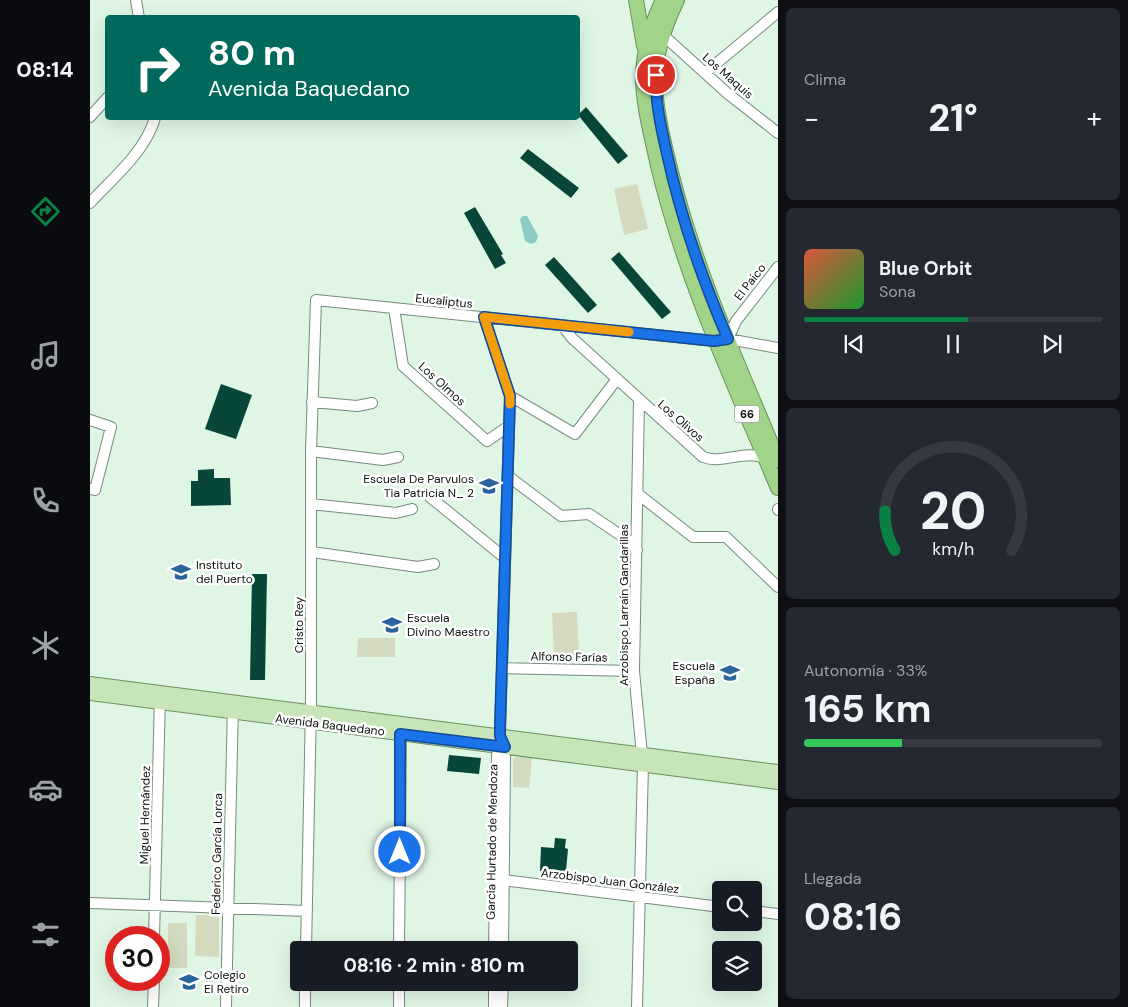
<!DOCTYPE html>
<html lang="es">
<meta charset="utf-8">
<style>
body{margin:0;font-family:"DM Sans",sans-serif;background:#242831;color:#f1f3f6;height:100vh;display:flex;flex-direction:column;font-size:19px;white-space:nowrap}
*{box-sizing:border-box;margin:0}
p{font-size:16px;color:#9ea1a6}
.icon{flex:none;width:28px;height:28px;fill:none;stroke:currentColor;stroke-width:2;stroke-linecap:round;stroke-linejoin:round}
.map{position:relative;flex:1;overflow:hidden}
.drawer{display:flex;flex-direction:column;gap:8px;padding:8px;background:#0d0f14;width:350px}
.drawer>*{flex:none}
.guide{position:absolute;left:15px;top:15px;width:475px;height:105px;border-radius:5px;box-shadow:0 5px 20px #0002;background:#00695c;color:#fff;overflow:hidden}
.buttons{position:absolute;left:622px;top:881px;display:grid;gap:10px}
.buttons a{display:grid;place-items:center;width:50px;height:50px;border-radius:5px;background:#171b24;box-shadow:0 5px 20px #0002;font-size:25px}
.speed{position:absolute;left:15px;top:926px;display:flex;gap:10px;font-size:25px;font-weight:700;text-align:center}
.speed>*{display:grid;place-content:center;width:65px;height:65px;border-radius:50%;background:#171b24;box-shadow:0 5px 20px #0002;line-height:1}
.speed .limit{border:8px solid #d22;background:#fff;color:#111}
.pin{position:absolute;display:grid;place-items:center;width:42px;height:42px;color:#fff;margin:-21px;border:2px solid #fff;border-radius:50%;box-shadow:0 1px 5px #0007}
.me{position:absolute;width:55px;margin:-28px;rotate:0deg;stroke-linejoin:round;filter:drop-shadow(0 0 4px #0008)}
.turn{display:flex;align-items:center;gap:18px;height:105px;padding:0 20px;font-size:22px}
.turn .icon{width:65px;height:65px;stroke-width:2.5}
.turn b{display:block;font-size:35px;line-height:42px}
.big{font-size:38px;font-weight:700;line-height:1.1}
.drawer .card{flex:1;display:flex;flex-direction:column;justify-content:center;gap:8px;min-width:0;padding:0 18px;border-radius:8px;background:#242831}
.drawer .dial{align-items:center;gap:0}
.dial svg{height:130px;overflow:visible;fill:none;stroke:#363941;stroke-width:7;stroke-linecap:round;text-anchor:middle}
.dial text{fill:#f1f3f6;stroke:none}
.song{display:flex;align-items:center;gap:15px}
.cover{width:60px;height:60px;border-radius:8px;background:linear-gradient(135deg,hsl(10 70% 55%),hsl(130 70% 35%))}
.played{height:5px;border-radius:2px;background:linear-gradient(90deg,#0b8043 55%,#363941 55%)}
.keys{display:flex;justify-content:space-around;direction:ltr}
.heat{display:flex;justify-content:space-between;align-items:center;font-size:28px;direction:ltr}
.charge{height:8px;border-radius:4px;background:linear-gradient(90deg,#34c759 33%,#363941 0)}
.trip{position:absolute;left:200px;top:941px;width:288px;height:50px;border-radius:5px;background:#171b24;box-shadow:0 5px 20px #0002;font-weight:700;line-height:50px;text-align:center}
main{display:flex;flex:1;min-height:0}
.dock{display:flex;flex-direction:column;width:90px;justify-content:space-around;align-items:center;background:#090b0e;color:#9ea1a6}
.dock .icon{width:35px;height:35px}
.dock .current{color:#0b8043}
.dock b{font-size:22px;color:#f1f3f6}
.map>svg:first-child{display:block}
.green{fill:#d4dabd}
.water{fill:#8ccac8}
.building{fill:#074639}
.lines{fill:none;stroke-linecap:round;stroke-linejoin:round}
.minor-casing{stroke:#768b7c;stroke-width:12}
.major-casing{stroke:#6c8f5d;stroke-width:14}
.highway-casing{stroke:#6c8f5d;stroke-width:16}
.minor{stroke:#fff;stroke-width:10}
.major{stroke:#c7e5b8;stroke-width:12}
.highway{stroke:#a1d389;stroke-width:14}
.route-casing{stroke:#114b97;stroke-width:12}
.route{stroke:#1a73e8;stroke-width:9}
.slow{stroke:#f59e0b;stroke-width:9}
.labels{text-anchor:middle;stroke-width:5;stroke-linejoin:round;paint-order:stroke}
.shield{fill:#fff;stroke:#535855;stroke-width:1}
.shield-label{font-size:11px;font-weight:bold;fill:#09110c}
.street-label{font-size:12px;fill:#09110c;stroke:#fff}
.poi-label{font-size:12px;fill:#09110c;stroke:#fff;text-anchor:start}
</style>
<main>
<nav class="dock">
<b>08:14</b>
<svg class="icon current" aria-label="directions" viewBox="0 0 24 24"><path d="M12 3l9 9-9 9-9-9zM9 14v-3h6M13 9l2 2-2 2"/></svg>
<svg class="icon" aria-label="music" viewBox="0 0 24 24"><path d="M9 18V5l10-2v13"/><circle cx="6" cy="18" r="3"/><circle cx="16" cy="16" r="3"/></svg>
<svg class="icon" aria-label="phone" viewBox="0 0 24 24"><path d="M5 4h4l2 5-3 2q2 4 5 5l2-3 5 2v4C11 20 4 13 5 4z"/></svg>
<svg class="icon" aria-label="climate" viewBox="0 0 24 24"><path d="M12 3v18M4 7l16 10M4 17L20 7"/></svg>
<svg class="icon" aria-label="car" viewBox="0 0 24 24"><path d="M5 17H2v-5l4-1 3-4h7l3 4 3 1v5h-3M9 17h6M6 11h13"/><circle cx="7" cy="17" r="2"/><circle cx="17" cy="17" r="2"/></svg>
<svg class="icon" aria-label="filters" viewBox="0 0 24 24"><path d="M4 7h16M4 17h16"/><circle cx="9" cy="7" r="2"/><circle cx="15" cy="17" r="2"/></svg>
</nav>
<div class="map">
<svg width="688" height="1007" viewBox="0 0 688 1007">
<rect width="100%" height="100%" fill="#dff6e5"/>
<!-- green -->
<path class="green" d="M547 184 558 229 534 235 524 189Z
M487 612 489 655H464L462 613Z
M268 638H305V657H267Z
M428 757 442 758 439 788 423 787V759Z
M106 915H129V957L105 956Z
M78 923H97V968H78Z"/>
<!-- water -->
<path class="water" d="M433 216H437L448 236 446 242 441 244 435 241 430 219Z"/>
<!-- building -->
<path class="building" d="M496 107 538 156 528 164 488 115Z
M438 149 489 188 481 198 430 158Z
M385 207 413 254 411 255 416 263 405 269 374 213Z
M529 252 581 312 572 319 521 259Z
M464 257 507 305 498 313 455 265Z
M131 384 162 395 146 439 115 429Z
M124 469V478H140L141 505 101 506V481H108V470Z
M162 574H177L175 680H160Z
M359 755 391 758 389 774 357 771Z
M465 838 476 839 475 848 478 849 476 871H450L451 847 464 848Z"/>
<g class="lines">
<defs>
<path id="minor" d="M46 0 49 18
M573 35 637 93 688 133
M615 73 688 12
M0 117 18 97
M0 203C24 177 55 152 65 118
M304 308 313 366 397 441 419 426
M394 317 420 396 410 736 407 756 404 950
M472 325 482 338 613 457C634 465 655 448 676 459
M638 339 646 321 688 267
M420 396 485 434 527 379
M222 402 267 406 282 403
M0 420 21 427 5 490 0 489
M221 451 293 460 308 457
M418 476 471 516 499 514 538 540 547 550
M548 494 603 537H636L688 587
M340 497 415 558
M221 504 306 513 322 509
M688 509V510
M222 552 328 567 344 564
M412 668 544 671
M412 741 415 757 413 950
M405 879 631 907
M0 903 217 911
M664 911 688 914
M64 938 70 696
M216 950 221 706V451L226 300 624 341 638 339 688 348
M309 950 311 729
M63 1007 64 980
M136 1007 143 705
M215 1007V982
M309 1007V982
M404 1007V982
M412 1007 413 982
M547 1007 553 765 544 671 549 401"/>
<path id="major" d="M0 683 688 771
M0 694 688 783"/>
<path id="highway" d="M546 0 554 46
M573 0C561 24 554 49 553 76 553 106 562 137 568 166 595 278 643 382 688 488
M587 0C574 27 564 57 565 87 567 117 575 148 582 176 607 275 649 366 688 460"/>
</defs>
<!-- minor casing -->
<use href="#minor" class="minor-casing"/>
<!-- major casing -->
<use href="#major" class="major-casing"/>
<!-- highway casing -->
<use href="#highway" class="highway-casing"/>
<!-- minor -->
<use href="#minor" class="minor"/>
<!-- major -->
<use href="#major" class="major"/>
<!-- highway -->
<use href="#highway" class="highway"/>
</g>
<g class="lines">
<defs>
<path id="route" d="M310 852V734L415 747 410 736V726L420 396 394 317 624 341 638 339C612 279 591 218 577 154 571 128 565 101 566 75"/>
</defs>
<!-- route casing -->
<use href="#route" class="route-casing"/>
<!-- route -->
<use href="#route" class="route"/>
<!-- slow -->
<path class="slow" d="M420 404V396L394 317 539 332"/>
</g>
<!-- icons -->
<defs>
<symbol id="school-bare" viewBox="-9 -9 18 18"><path d="M0-5L7-2L0 1L-7-2ZM-4 1L0 2.5L4 1V4Q0 6-4 4Z" fill="#2b649c" stroke="#fff" stroke-width="2.5" paint-order="stroke"/></symbol>
</defs>
<g fill-rule="evenodd">
<use href="#school-bare" x="385" y="472" width="28" height="28"/>
<use href="#school-bare" x="77" y="558" width="28" height="28"/>
<use href="#school-bare" x="288" y="611" width="28" height="28"/>
<use href="#school-bare" x="626" y="659" width="28" height="28"/>
<use href="#school-bare" x="85" y="968" width="28" height="28"/>
</g>
<g class="labels">
<!-- shield labels -->
<rect class="shield" x="644.5" y="405.5" width="25" height="17" rx="4"/>
<g class="shield-label">
<text x="657" y="418">66</text>
</g>
<!-- street labels -->
<g class="street-label">
<text transform="translate(638 76) rotate(41)" y="4">Los Maquis</text>
<text transform="translate(660 282) rotate(-52)" y="4">El Paico</text>
<text transform="translate(354 301) rotate(6)" y="4">Eucaliptus</text>
<text transform="translate(352 384) rotate(42)" y="4">Los Olmos</text>
<text transform="translate(591 421) rotate(41)" y="4">Los Olivos</text>
<text transform="translate(534 605) rotate(-90)" y="4">Arzobispo Larraín Gandarillas</text>
<text transform="translate(209 625) rotate(-90)" y="4">Cristo Rey</text>
<text transform="translate(479 657) rotate(1)" y="4">Alfonso Farías</text>
<text transform="translate(240 725) rotate(7)" y="4">Avenida Baquedano</text>
<text transform="translate(55 815) rotate(-89)" y="4">Miguel Hernández</text>
<text transform="translate(402 842) rotate(-89)" y="4">García Hurtado de Mendoza</text>
<text transform="translate(127 854) rotate(-89)" y="4">Federico García Lorca</text>
<text transform="translate(520 881) rotate(7)" y="4">Arzobispo Juan González</text>
</g>
<!-- poi labels -->
<g class="poi-label">
<text x="384" y="483" text-anchor="end">Escuela De Parvulos<tspan x="384" dy="14">Tia Patricia N_ 2</tspan></text>
<text x="106" y="569">Instituto<tspan x="106" dy="14">del Puerto</tspan></text>
<text x="317" y="622">Escuela<tspan x="317" dy="14">Divino Maestro</tspan></text>
<text x="625" y="670" text-anchor="end">Escuela<tspan x="625" dy="14">España</tspan></text>
<text x="114" y="979">Colegio<tspan x="114" dy="14">El Retiro</tspan></text>
</g>
</g>
</svg>
<div class="buttons">
<a><svg class="icon" aria-label="search" viewBox="0 0 24 24"><circle cx="10" cy="10" r="6"/><path d="M15 15l6 6"/></svg></a>
<a><svg class="icon" aria-label="layers" viewBox="0 0 24 24"><path d="M12 4l9 5-9 5-9-5zM3 14l9 5 9-5"/></svg></a>
</div>
<div class="speed"><div class="limit">30</div></div>
<div class="pin" style="left:566px;top:75px;background:#d93025"><svg class="icon" aria-label="arrive" viewBox="0 0 24 24"><path d="M6 21V4h12l-3 4 3 4H6"/></svg></div>
<svg class="me" style="left:310px;top:852px" viewBox="-20 -20 40 40"><circle r="17" fill="#1a73e8" stroke="#fff" stroke-width="3"/><path d="M0-11L8 9 0 5-8 9z" fill="#fff"/></svg>
<div class="trip">08:16 · 2 min · 810 m</div>
<div class="guide">
<div class="turn"><svg class="icon" aria-label="right" viewBox="0 0 24 24"><path d="M7 20v-9h11M14 6l5 5-5 5"/></svg><div><b>80 m</b>Avenida Baquedano</div></div>
</div>
</div>
<section class="drawer">
<div class="card"><p>Clima</p>
<div class="heat"><a>−</a><b class="big">21°</b><a>+</a></div>
</div>
<div class="card">
<div class="song"><i class="cover"></i><div><b>Blue Orbit</b><p>Sona</p></div></div>
<div class="played"></div>
<div class="keys"><svg class="icon" aria-label="previous" viewBox="0 0 24 24"><path d="M18 5L8 12l10 7zM5 5v14"/></svg><svg class="icon" aria-label="pause" viewBox="0 0 24 24"><path d="M8 5v14M16 5v14"/></svg><svg class="icon" aria-label="next" viewBox="0 0 24 24"><path d="M6 5l10 7-10 7zM19 5v14"/></svg></div>
</div>
<div class="card dial"><svg viewBox="0 0 100 80">
<path d="M14 69A42 42 0 1 1 86 69"/>
<path d="M14 69A42 42 0 0 1 8 45" stroke="#0b8043"/>
<text x="50" y="56" font-size="32" font-weight="700">20</text>
<text x="50" y="72" font-size="11">km/h</text>
</svg></div>
<div class="card"><p>Autonomía · 33%</p><b class="big">165 km</b><div class="charge"></div></div>
<div class="card"><p>Llegada</p><b class="big">08:16</b></div>
</section>
</main>
